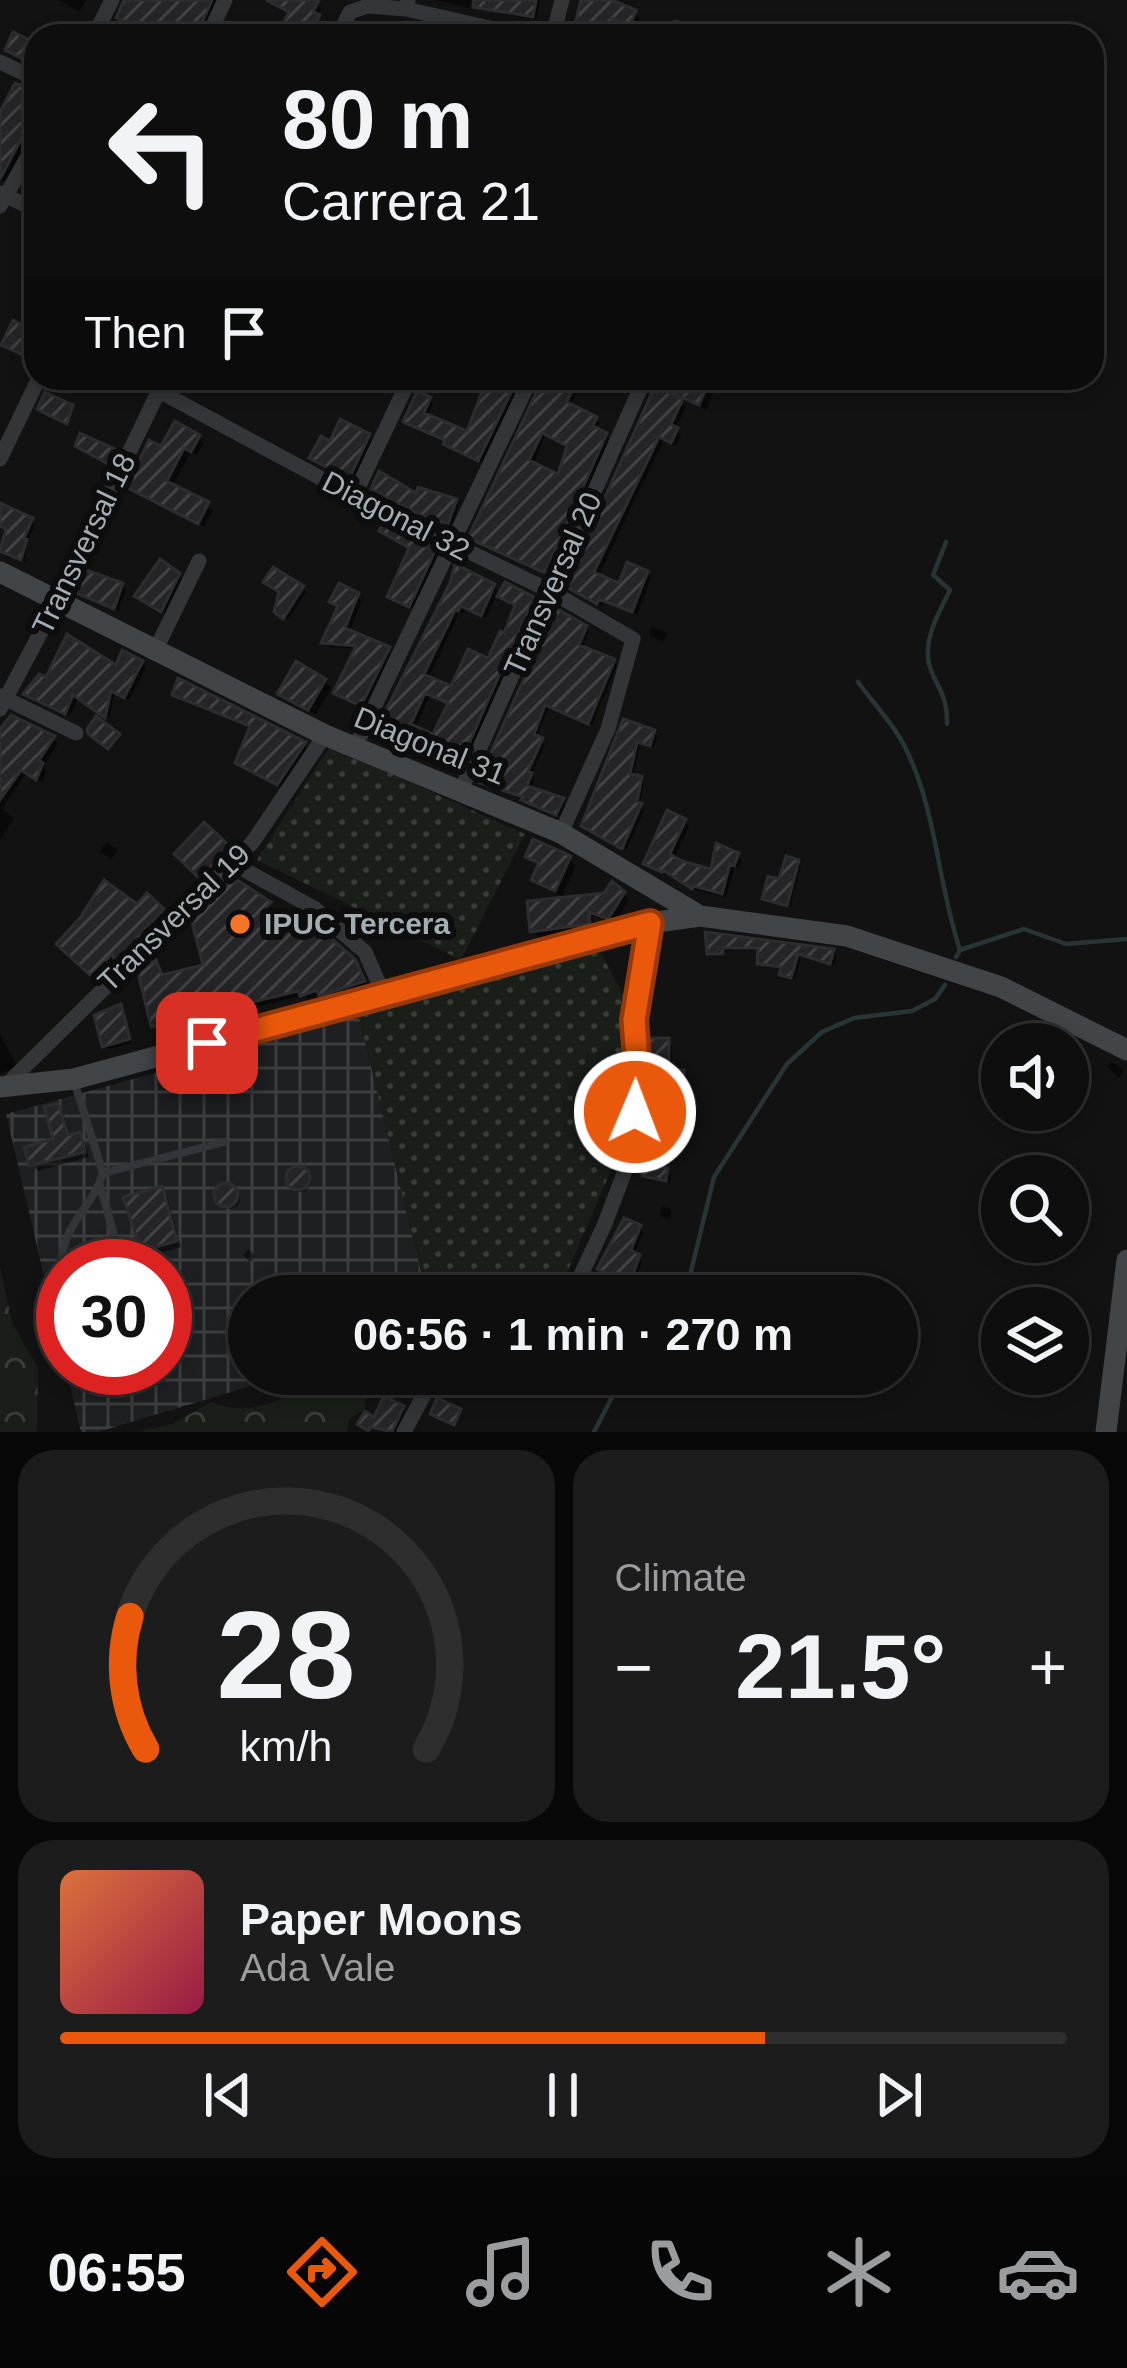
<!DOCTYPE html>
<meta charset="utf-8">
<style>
body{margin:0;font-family:Arial,sans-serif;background:#1c1c1c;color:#f1f3f6;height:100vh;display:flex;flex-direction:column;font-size:45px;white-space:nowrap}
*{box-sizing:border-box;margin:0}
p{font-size:39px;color:#9b9c9e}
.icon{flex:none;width:66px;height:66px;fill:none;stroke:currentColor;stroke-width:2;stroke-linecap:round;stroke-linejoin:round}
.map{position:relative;height:1432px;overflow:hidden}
.sheet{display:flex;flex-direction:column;gap:18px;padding:18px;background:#080808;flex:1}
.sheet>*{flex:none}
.banner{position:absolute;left:24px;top:24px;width:1080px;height:366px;border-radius:36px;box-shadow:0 6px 18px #0003,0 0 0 3px #2e2e2e;background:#0e0e0e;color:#f1f3f6;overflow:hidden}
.buttons{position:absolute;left:981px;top:1023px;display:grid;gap:24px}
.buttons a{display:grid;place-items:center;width:108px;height:108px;border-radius:50%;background:#0e0e0e;box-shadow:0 6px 18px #0003,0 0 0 3px #2e2e2e;font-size:60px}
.speed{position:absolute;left:36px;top:1239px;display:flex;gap:24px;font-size:60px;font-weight:700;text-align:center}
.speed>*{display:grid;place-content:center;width:156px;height:156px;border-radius:50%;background:#0e0e0e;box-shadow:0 6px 18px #0003,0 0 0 3px #2e2e2e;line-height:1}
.speed .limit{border:18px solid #d22;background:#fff;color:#111}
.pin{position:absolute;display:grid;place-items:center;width:102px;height:102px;color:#fff;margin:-51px;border-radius:24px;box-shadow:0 6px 18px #0006}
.me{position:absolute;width:132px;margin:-66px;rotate:1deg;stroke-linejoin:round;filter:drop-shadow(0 0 9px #0008)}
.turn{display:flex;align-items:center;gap:42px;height:252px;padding:0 60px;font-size:54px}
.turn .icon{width:156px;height:156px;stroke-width:2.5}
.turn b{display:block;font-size:84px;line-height:102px}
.then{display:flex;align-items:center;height:114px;padding:0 60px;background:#0003;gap:24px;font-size:45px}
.big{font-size:90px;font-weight:800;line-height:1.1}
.sheet .tile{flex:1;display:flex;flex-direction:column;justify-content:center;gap:18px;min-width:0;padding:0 42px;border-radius:36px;background:#1c1c1c}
.sheet .dial{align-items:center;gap:0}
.dial svg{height:312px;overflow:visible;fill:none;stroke:#2e2e2e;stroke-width:7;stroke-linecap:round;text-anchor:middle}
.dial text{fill:#f1f3f6;stroke:none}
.song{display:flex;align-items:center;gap:36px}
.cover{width:144px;height:144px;border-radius:18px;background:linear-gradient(135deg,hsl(20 70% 55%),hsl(340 70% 35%))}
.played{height:12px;border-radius:6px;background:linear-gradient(90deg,#ea580c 70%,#2e2e2e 70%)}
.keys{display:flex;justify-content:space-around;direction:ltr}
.heat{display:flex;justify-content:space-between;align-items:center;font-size:66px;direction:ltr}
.sheet .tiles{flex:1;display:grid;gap:18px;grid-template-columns:1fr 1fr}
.tile:last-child{grid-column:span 2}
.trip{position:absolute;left:228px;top:1275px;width:690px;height:120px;border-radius:60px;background:#0e0e0e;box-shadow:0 6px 18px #0003,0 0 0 3px #2e2e2e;font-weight:800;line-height:120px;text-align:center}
.tabs{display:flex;height:192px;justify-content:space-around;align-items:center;background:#060606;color:#9b9c9e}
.tabs .icon{width:84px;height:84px}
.tabs .current{color:#ea580c}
.tabs b{font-size:54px;color:#f1f3f6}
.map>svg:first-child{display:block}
.industrial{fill:url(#industrial-grid)}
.grass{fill:url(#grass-dots)}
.forest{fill:url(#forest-crowns)}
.shadow{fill:#0007;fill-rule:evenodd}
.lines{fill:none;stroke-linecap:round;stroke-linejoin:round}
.stream{stroke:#283537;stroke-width:4.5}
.building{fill:url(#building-hatch);stroke:#2c2d2f;stroke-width:3;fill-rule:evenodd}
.lane{stroke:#333538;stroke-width:8}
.street{stroke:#333538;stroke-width:15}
.secondary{stroke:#414548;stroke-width:21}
.route-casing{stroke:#983908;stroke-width:30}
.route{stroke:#ea580c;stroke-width:21}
.poi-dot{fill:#f67427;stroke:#0d0d0e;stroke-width:4.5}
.labels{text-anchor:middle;stroke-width:12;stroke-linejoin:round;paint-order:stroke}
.street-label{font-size:30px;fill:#a3adb4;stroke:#0d0d0e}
.poi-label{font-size:30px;font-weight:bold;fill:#a3adb4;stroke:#0d0d0e;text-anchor:start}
</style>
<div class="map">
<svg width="1127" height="1432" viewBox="0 0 1127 1432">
<defs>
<pattern id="industrial-grid" width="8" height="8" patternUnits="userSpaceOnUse" patternTransform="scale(3)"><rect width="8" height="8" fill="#1e1f20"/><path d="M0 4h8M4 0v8" fill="none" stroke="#3c3d3e"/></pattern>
<pattern id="grass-dots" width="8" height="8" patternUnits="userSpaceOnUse" patternTransform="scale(3)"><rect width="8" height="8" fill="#191e18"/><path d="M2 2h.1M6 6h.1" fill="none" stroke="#373c37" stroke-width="1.8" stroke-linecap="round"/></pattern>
<pattern id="forest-crowns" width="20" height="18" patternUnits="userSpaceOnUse" patternTransform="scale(3)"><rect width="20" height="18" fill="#191e18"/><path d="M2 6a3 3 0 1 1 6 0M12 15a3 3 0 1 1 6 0" fill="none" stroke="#373c37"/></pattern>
<pattern id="building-hatch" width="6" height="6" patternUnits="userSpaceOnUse" patternTransform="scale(3)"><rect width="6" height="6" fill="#252527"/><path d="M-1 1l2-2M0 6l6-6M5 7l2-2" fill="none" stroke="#424244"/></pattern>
</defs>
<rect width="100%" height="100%" fill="#121213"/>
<!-- industrial -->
<path class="industrial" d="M359 1017 427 1296H249V1374H291L98 1432H81L66 1368H165V1266H63V1357L6 1114Z"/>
<!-- grass -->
<path class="grass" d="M330 746 525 834 461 960 257 860Z
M600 952 624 996 621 1147 557 1296H427L359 1017 418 995Z"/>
<!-- forest -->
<path class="forest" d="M0 1266 12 1323 38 1368 37 1432H0Z
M311 1385 357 1386 366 1393 365 1409 349 1419 347 1432H137L172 1424 212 1402C249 1418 277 1401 311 1385Z"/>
<!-- shadow -->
<path class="shadow" d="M58 0H86L80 11Z
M125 0H217L200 36H155L124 21Z
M266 0H306L316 5 321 10 317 17 323 23 316 36H279L291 13Z
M435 0H471L470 8Z
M500 0H540L536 20 502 14 498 10Z
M583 0H616L615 5 640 18 635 30 617 22 615 36 583 32 577 27Z
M36 94V132L33 131 6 182 0 179V107L4 110Z
M73 378H100L95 388Z
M385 378H405L395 394 382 387Z
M466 378H523L483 463 406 421 429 399 433 403 427 418 469 435 486 388Z
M544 378H591L589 382 583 378 570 407 595 419 599 423 596 431 610 440 549 575 476 541ZM546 434 570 447 560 478 533 465Z
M594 378H629L635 383 630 394Z
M683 378H720L706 410 677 393Z
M656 390 686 407 675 429 681 435 676 446 664 440 598 577 621 587 647 574 651 578 637 615 604 602 602 607 574 590Z
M198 437 204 443 197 455 191 452 172 487 213 510 204 527 129 487 163 450Z
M368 437 372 441 353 481 317 462 331 445Z
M378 492 456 502 459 505 452 525 429 518Z
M0 506 35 524 27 543 25 562 1 549 9 530 0 526Z
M434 552 438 555 413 608 394 600Z
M178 575 182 579 165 613 142 600Z
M453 584 494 587 501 595 532 600 537 604 462 771 376 738ZM498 592 517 606 490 662 452 690 428 679 460 612 463 614 466 609 486 618ZM430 695 451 704 435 738 415 729Z
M122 586 126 590 118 611 80 593Z
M302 588 306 592 288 620 281 616 282 592Z
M357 596 362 601 349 633 390 653 366 709 342 697 358 649 329 647 325 643 340 607 333 602Z
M652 627 667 633 664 642 649 636Z
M585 629 589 632 582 649 617 665 592 725 549 707 536 738 545 744 531 776 534 779 530 790 562 801 565 804 560 816 484 782Z
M142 663 146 668 129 700 115 693 109 719 78 697 70 716 31 698 47 681Z
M324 681 331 688 316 715 280 693Z
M175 695 304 745 308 748 281 787 242 767 253 727Z
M11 718 58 743 43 767 47 771 42 782 27 772 2 809 14 818 0 841V733Z
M625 723 658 736 654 748 640 743 633 777 644 782 640 805 644 810 626 850 589 829Z
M684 821 689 826 674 858 713 873 737 856 742 860 739 868 735 866 726 897 697 891 668 871 667 875 646 863Z
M204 826 236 855 208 882 178 854Z
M107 842 118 850 111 859 100 851Z
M529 856 569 859 576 866 562 896 534 880 541 865Z
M798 863 801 866 790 907 769 902 766 898Z
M234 882 274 910 266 919 274 932 353 962 368 987 327 1000 322 995 309 1000 304 995 159 1031 153 1026 155 963 164 978 206 967Z
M620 889 629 900 615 923 593 916 594 929 539 937 533 931Z
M147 897 166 916 121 964 116 958 97 979 60 944 82 920 137 908Z
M709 935 833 952 837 956 834 966 801 956 795 980 783 974 784 969 764 967 760 963 761 950 725 951V956L714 957Z
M120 1008 132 1043 109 1049 105 1045Z
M0 1034 17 1067 0 1074Z
M668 1041 672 1046V1072L687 1077 685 1108 680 1107 676 1141 666 1170 671 1175 669 1183 645 1174 657 1066 652 1061Z
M1111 1062 1124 1069 1119 1078 1107 1067Z
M57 1106 63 1112 71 1138 79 1136 85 1142 89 1157 38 1171 32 1165 57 1141Z
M289 1181a11 11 0 1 1 22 0a11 11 0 1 1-22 0Z
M218 1198a11 11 0 1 1 22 0a11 11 0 1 1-22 0Z
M161 1190 167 1196 181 1247 150 1256 144 1250Z
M662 1206 672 1210 670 1219 660 1216Z
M639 1228 643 1232 634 1255 642 1261 633 1286 605 1272Z
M248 1249 255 1256 250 1262 243 1255Z
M523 1374H537L536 1386 524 1384Z
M570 1374H596L589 1386Z
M402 1409 405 1412 395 1432H382V1426Z"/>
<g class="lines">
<!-- stream -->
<path class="stream" d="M946 542 933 575 950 590C940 611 926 633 928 658 930 682 948 688 947 724
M858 682C874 704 896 727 907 751 937 814 938 885 960 950
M956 957 960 950 1024 929 1066 944 1127 939
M685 1296 714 1177 787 1064 822 1032 854 1018 912 1011 935 999 945 985
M594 1432 624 1374"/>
</g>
<!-- building -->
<path class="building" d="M124 0H212L196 36H158L116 18Z
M266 0H319L313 12 320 15 309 36H276L289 12Z
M474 0H536L533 17 473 7Z
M581 0H612L636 10 630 27 612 19 609 36H597L574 28Z
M675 21 715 32 714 36H672Z
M13 32 36 43V66L5 50Z
M15 83 36 91V123L32 130 27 128 0 179V112Z
M13 320 36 333V361L1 345Z
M460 378H518L478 461 443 444 445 440 403 422 417 391 431 397 424 413 467 431 483 389Z
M543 378H578L567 402 597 417 593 426 607 433 545 573 468 538ZM542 433 567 446 558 474 529 460Z
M679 378H711L699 405 673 393Z
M655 386 683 399 671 424 678 428 671 443 659 437 594 572 619 583 627 562 648 571 632 612 599 599 597 604 565 586Z
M45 392 73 405 67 424 37 409Z
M340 419 370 434 349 479 309 458 321 436 330 441Z
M175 421 200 435 191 452 184 448 167 481 209 502 198 524 126 487 149 440 161 446Z
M80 433 117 450 110 465 75 446Z
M379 471 416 493 418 487 457 499 448 524 423 516 371 489Z
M0 503 33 518 24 538 27 539 21 560 0 551 6 529 0 526Z
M383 523 436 549 409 607 387 597 409 548 379 531Z
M160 559 180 573 161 612 134 596Z
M455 564 495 584 481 616 461 606 458 611 455 610 424 674 451 686 468 649 488 658 500 631 504 633 515 605 497 596 505 582 534 597 458 768 372 738 450 583ZM425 693 448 703 433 734 411 724Z
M273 567 304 586 283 619 274 612 279 592 263 582Z
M86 570 123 583 114 609 76 593Z
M339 583 359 593 345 628 390 647 361 706 333 693 356 646 321 643 338 606 329 602Z
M556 608 587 626 579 645 615 659 588 724 545 705 534 734 543 738 528 771 532 773 527 786 564 798 556 815 521 800 523 797 480 783V776Z
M67 634 116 665 122 650 143 661 124 698 111 691 105 718 73 695 65 714 23 694 39 674 46 677Z
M296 661 326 679 308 710 277 694Z
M178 678 306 742 277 785 235 763 250 726 172 695Z
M11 715 55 736 39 760 43 763 36 780 21 770 0 800V729Z
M96 716 120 734 108 749 88 734 87 729Z
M623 719 655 730 650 746 637 742 630 774 642 776 637 802 642 803 622 849 581 826Z
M667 810 686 819 670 854 682 861 711 869 716 843 739 853 734 866 730 864 722 894 694 886 692 889 663 870 662 872 643 864Z
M204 822 231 847 199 878 174 854Z
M533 839 571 856 555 891 531 880 539 863 525 857Z
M786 856 799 860 787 906 762 899 768 876 779 879Z
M234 878 271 902 262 912 273 930 305 917 314 931 320 929 355 959 365 981 319 996 317 990 300 996 298 991 151 1027 138 972 156 960 162 975 203 965 191 919Z
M104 880 137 904 147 893 164 909 115 961 112 954 91 976 56 944 80 918Z
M612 881 625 892 608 919 589 912 590 924 530 932 527 901 604 893Z
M705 932 834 949 830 964 798 954 791 978 779 975 781 967 757 964 758 948H723V954H707Z
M121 1004 130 1039 102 1047 94 1015Z
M647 1038H669V1069L684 1070 681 1105H676L674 1136 663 1167 668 1168 666 1181 642 1176 646 1143 648 1144 654 1063H649Z
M58 1103 68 1135 80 1132 85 1152 29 1166 24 1147 53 1139 44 1107Z
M286 1178a12 12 0 1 1 24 0a12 12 0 1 1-24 0Z
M214 1195a12 12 0 1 1 24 0a12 12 0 1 1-24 0Z
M162 1186 177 1241 141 1251 123 1197Z
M624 1218 641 1225 631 1250 640 1255 629 1285 597 1269Z
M457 1374H488L499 1377 496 1389 457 1378Z
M384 1396 404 1406 392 1432 371 1427 368 1431 357 1424 365 1411 374 1417Z
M437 1398 461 1409 454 1425 430 1414Z"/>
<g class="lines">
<!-- lane -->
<path class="lane" d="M103 1173 224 1142
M100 1186 123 1266
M63 1268C57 1229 93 1208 103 1173L74 1081"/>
<!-- street -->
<path class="street" d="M406 9 525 36
M94 36 112 0
M208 36 225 0
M338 36 350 12 368 6 406 9 408 0
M553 36 562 0
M0 62 36 79
M0 193 36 210
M0 206 36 142
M159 391 354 496 550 591 633 639 608 729 561 833
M0 459 39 378
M354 496 410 378
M154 653 199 561
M0 696 76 733
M0 709 58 600 165 378
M355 747 531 378
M461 790 645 378
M230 862 314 908 365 952 384 995
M5 1086 252 843 325 735
M571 1296 604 1226 633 1150 638 1073 634 1020 650 923
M404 1432 435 1374"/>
<!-- secondary -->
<path class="secondary" d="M0 572 325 735 561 833 700 916 847 936 1001 987 1127 1050
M0 1087 74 1079 650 923 700 916
M1106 1432 1127 1260"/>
</g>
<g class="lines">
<defs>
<path id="route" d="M207 1043 650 923 634 1020 638 1073 635 1112"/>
</defs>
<!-- route casing -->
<use href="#route" class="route-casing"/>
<!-- route -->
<use href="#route" class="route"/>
</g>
<!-- markers -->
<circle class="poi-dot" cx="240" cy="924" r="12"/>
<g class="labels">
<!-- street labels -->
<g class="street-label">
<text transform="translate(396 516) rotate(27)" y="10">Diagonal 32</text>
<text transform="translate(84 544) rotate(-64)" y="10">Transversal 18</text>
<text transform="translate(553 584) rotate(-66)" y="10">Transversal 20</text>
<text transform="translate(430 746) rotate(22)" y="10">Diagonal 31</text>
<text transform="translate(174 918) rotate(-44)" y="10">Transversal 19</text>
</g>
<!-- poi labels -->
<g class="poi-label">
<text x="264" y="934">IPUC Tercera</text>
</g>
</g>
</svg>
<div class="buttons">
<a><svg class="icon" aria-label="sound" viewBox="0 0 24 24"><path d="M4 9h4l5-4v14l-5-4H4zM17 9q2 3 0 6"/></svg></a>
<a><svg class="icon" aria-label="search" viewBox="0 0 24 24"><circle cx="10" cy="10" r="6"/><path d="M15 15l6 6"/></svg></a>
<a><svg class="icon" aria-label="layers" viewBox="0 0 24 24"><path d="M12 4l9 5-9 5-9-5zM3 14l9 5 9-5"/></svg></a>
</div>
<div class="speed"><div class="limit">30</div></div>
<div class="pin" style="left:207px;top:1043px;background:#d93025"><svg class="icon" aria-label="arrive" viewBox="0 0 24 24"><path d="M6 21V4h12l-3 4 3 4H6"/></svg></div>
<svg class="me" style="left:635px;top:1112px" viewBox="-20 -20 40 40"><circle r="17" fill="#ea580c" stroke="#fff" stroke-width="3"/><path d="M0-11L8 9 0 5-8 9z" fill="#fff"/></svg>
<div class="trip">06:56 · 1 min · 270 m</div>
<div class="banner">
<div class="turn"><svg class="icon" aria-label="left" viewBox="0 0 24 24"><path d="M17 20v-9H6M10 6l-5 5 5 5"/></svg><div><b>80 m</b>Carrera 21</div></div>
<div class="then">Then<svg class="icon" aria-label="arrive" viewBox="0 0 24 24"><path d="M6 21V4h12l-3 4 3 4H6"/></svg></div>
</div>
</div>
<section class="sheet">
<div class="tiles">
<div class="tile dial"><svg viewBox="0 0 100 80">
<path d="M14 69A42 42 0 1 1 86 69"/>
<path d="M14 69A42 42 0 0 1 10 35" stroke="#ea580c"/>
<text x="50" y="56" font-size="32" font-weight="700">28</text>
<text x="50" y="72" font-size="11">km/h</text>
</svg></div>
<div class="tile"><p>Climate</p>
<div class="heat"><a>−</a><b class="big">21.5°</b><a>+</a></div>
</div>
<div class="tile">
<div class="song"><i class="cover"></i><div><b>Paper Moons</b><p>Ada Vale</p></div></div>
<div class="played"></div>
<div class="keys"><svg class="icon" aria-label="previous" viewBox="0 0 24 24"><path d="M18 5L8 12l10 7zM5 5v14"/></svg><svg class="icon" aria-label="pause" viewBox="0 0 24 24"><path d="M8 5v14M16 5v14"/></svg><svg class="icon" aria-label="next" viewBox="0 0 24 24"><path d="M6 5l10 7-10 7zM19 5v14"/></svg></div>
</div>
</div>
</section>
<nav class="tabs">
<b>06:55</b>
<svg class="icon current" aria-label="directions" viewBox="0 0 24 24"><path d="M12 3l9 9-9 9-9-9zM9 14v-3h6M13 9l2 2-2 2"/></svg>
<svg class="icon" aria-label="music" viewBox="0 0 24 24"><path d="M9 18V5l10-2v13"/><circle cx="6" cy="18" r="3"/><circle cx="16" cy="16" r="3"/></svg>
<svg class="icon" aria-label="phone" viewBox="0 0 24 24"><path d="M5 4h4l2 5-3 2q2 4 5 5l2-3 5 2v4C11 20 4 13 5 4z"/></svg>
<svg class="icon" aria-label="climate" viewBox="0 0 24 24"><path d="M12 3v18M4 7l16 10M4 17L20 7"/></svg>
<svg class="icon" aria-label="car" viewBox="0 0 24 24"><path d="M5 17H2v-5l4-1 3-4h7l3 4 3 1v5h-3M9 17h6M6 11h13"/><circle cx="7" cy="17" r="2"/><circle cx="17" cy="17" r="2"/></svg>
</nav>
